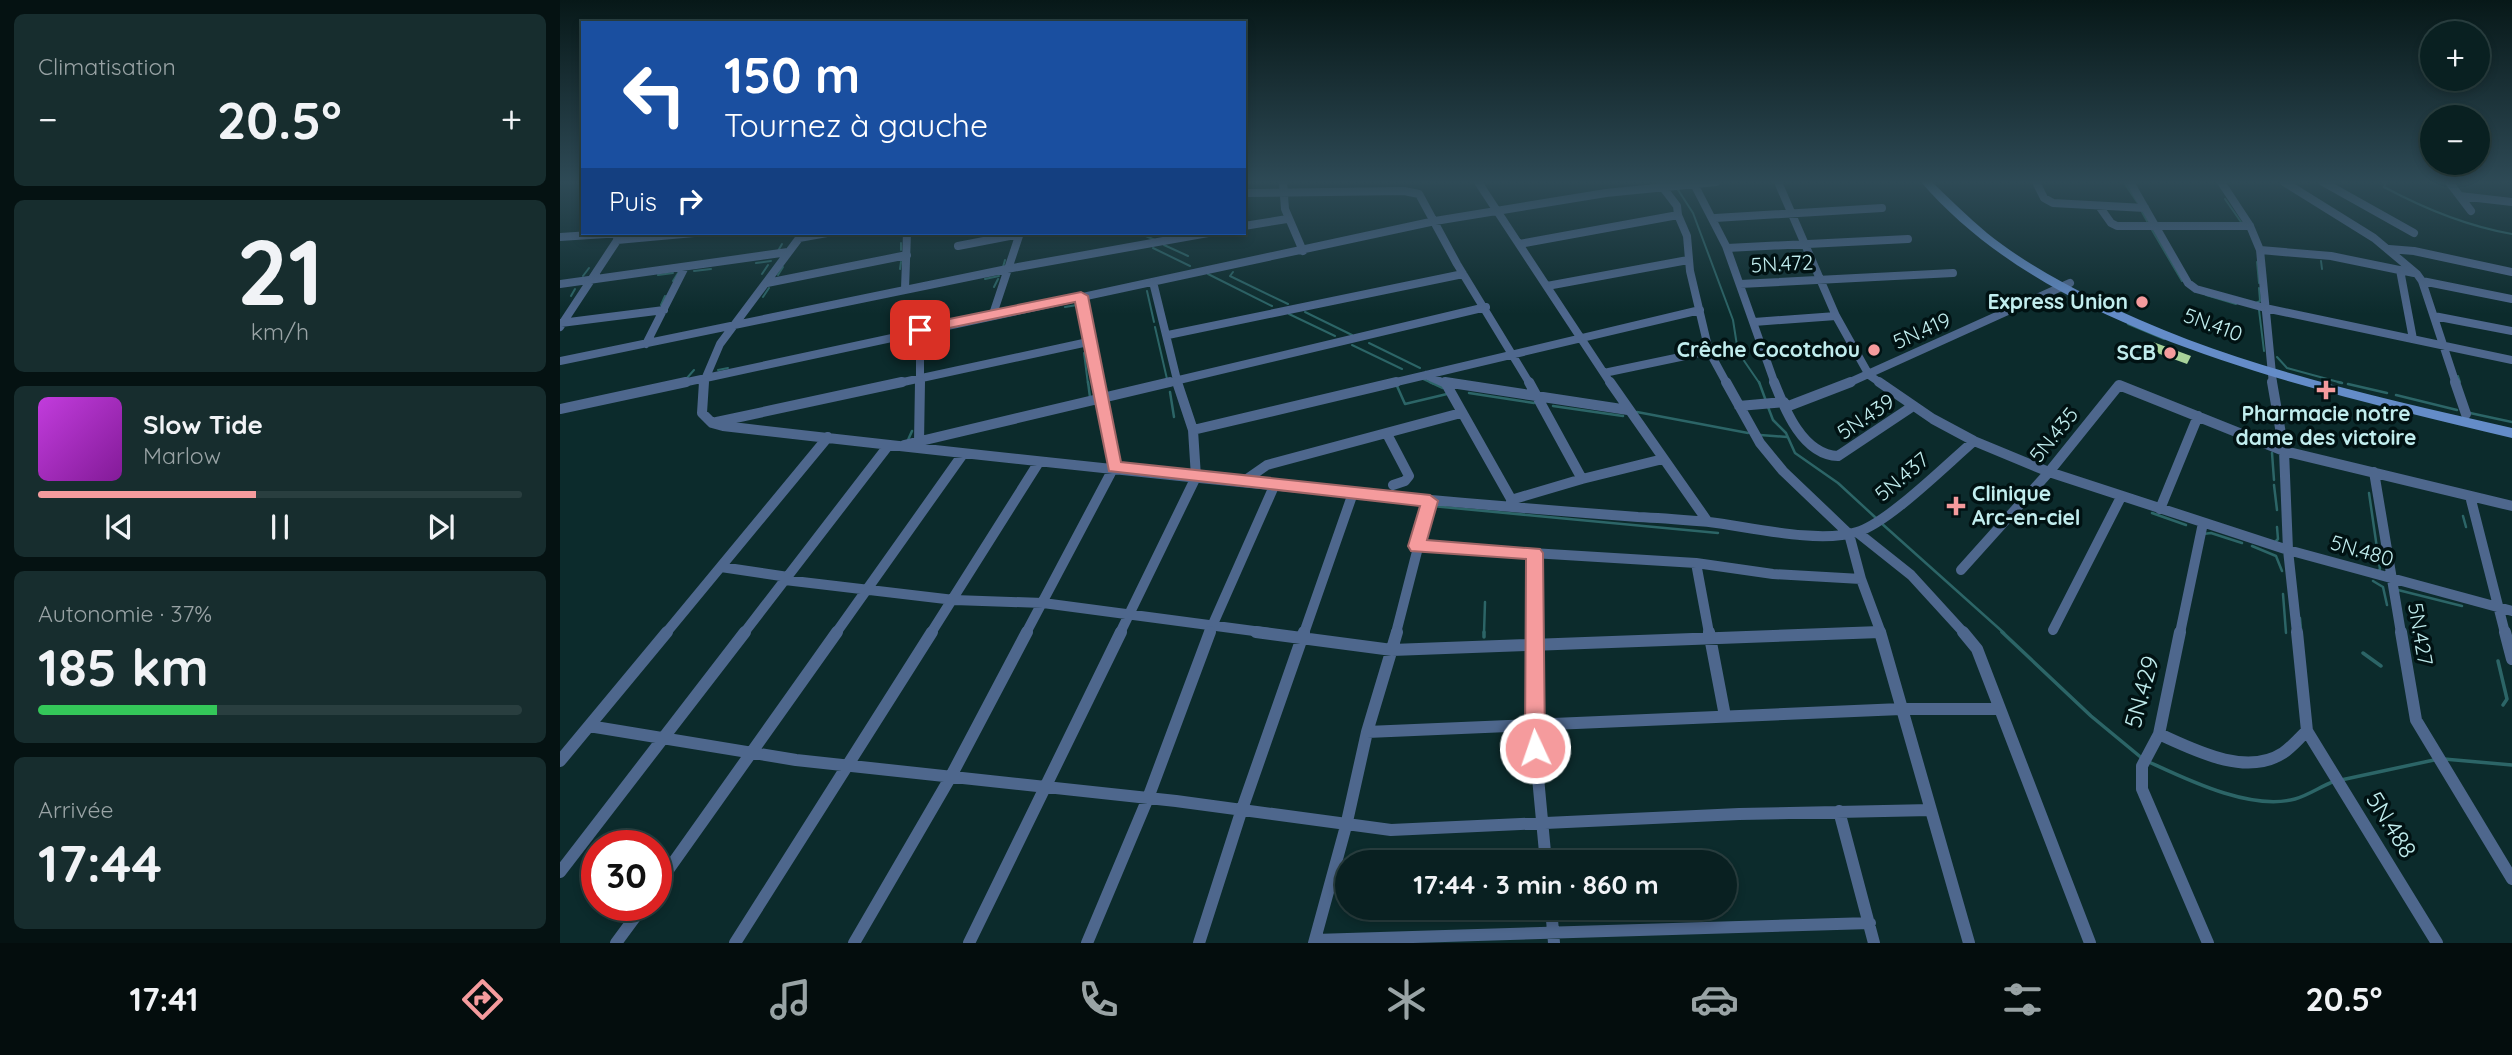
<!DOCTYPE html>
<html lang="fr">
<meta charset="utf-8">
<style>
body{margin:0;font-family:Quicksand,sans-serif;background:#172d2e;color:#f1f3f6;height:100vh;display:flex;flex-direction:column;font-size:26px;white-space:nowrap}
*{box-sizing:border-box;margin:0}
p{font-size:23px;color:#99a3a5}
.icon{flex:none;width:38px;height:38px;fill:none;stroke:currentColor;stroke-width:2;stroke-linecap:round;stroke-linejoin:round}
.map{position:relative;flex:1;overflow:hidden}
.drawer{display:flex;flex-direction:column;gap:14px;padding:14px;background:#051212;width:560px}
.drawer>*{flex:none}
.banner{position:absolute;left:21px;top:21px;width:665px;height:214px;border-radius:0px;box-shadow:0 4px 10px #0003,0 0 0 2px #293e3f;background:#1a4fa0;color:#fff;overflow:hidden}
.controls{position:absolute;left:1860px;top:21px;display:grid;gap:14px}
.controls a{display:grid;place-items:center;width:70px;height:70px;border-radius:50%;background:#092021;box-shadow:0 4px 10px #0003,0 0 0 2px #293e3f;font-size:35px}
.speed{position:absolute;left:21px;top:830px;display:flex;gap:14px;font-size:35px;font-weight:700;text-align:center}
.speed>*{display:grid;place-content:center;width:91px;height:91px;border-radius:50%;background:#092021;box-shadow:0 4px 10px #0003,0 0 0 2px #293e3f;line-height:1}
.speed .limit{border:10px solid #d22;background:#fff;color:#111}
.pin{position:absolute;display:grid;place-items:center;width:60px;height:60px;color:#fff;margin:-30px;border-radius:14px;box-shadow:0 4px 10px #0006}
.me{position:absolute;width:77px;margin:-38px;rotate:357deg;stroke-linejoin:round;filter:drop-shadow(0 0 5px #0008)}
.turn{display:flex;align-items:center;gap:24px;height:147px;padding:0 28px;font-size:32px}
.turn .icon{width:91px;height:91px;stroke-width:2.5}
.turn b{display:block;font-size:49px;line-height:60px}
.then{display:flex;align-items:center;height:66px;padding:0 28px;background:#0003;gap:14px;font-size:26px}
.big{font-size:52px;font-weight:700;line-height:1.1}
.drawer .tile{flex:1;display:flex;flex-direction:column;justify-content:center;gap:10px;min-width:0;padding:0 24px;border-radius:10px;background:#172d2e}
.drawer .dial{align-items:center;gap:0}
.dial b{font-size:91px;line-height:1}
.song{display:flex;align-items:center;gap:21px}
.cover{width:84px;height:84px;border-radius:10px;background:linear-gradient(135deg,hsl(290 70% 55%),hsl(290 70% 35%))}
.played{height:7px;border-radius:4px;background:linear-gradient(90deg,#f59b9d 45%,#293e3f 45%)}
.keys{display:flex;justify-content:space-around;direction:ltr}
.heat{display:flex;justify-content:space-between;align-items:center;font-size:38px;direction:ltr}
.charge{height:10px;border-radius:5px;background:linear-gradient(90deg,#34c759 37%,#293e3f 0)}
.trip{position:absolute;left:775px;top:850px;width:402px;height:70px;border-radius:35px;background:#092021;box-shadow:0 4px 10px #0003,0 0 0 2px #293e3f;font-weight:700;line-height:70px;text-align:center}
.tab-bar{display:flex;height:112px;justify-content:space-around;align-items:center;background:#040d0d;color:#99a3a5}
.tab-bar .icon{width:49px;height:49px}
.tab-bar .current{color:#f59b9d}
.tab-bar b{font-size:32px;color:#f1f3f6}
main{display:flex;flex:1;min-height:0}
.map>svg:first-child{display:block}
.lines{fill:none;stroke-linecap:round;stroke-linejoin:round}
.stream-far2{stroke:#2c6567;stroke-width:2}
.stream-far1{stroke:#2c6567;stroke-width:2.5}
.stream{stroke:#2c6567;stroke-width:3.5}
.building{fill:#a8d39a}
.street-far2{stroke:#4e678d;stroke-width:8}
.street-far1{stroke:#4e678d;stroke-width:10}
.street{stroke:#4e678d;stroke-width:12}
.secondary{fill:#648cc8;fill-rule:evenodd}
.route{fill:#f59b9d;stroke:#9f6566;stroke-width:2}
.poi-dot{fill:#f59b9d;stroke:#011213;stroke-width:2.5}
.labels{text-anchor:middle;stroke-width:7;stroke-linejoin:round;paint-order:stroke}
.street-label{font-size:21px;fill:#c1edee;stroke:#011213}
.poi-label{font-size:21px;font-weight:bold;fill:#c1edee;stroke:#011213;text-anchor:end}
.near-street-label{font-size:24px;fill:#c1edee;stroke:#011213}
</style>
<main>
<section class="drawer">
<div class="tile"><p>Climatisation</p>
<div class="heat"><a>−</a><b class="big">20.5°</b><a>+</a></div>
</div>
<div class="tile dial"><b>21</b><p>km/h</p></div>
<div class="tile">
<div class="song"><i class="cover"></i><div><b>Slow Tide</b><p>Marlow</p></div></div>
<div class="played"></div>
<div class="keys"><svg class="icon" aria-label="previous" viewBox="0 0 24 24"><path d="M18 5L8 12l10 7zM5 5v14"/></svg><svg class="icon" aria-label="pause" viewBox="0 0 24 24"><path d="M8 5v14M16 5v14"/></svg><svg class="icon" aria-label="next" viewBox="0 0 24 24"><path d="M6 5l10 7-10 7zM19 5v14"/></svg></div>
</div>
<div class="tile"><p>Autonomie · 37%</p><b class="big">185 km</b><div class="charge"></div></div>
<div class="tile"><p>Arrivée</p><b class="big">17:44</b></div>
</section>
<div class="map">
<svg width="1952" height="943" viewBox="0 0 1952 943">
<rect width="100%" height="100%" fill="#0c2b2c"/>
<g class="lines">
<!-- stream-far2 -->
<path class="stream-far2" d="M1113 182 1133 213 1173 320 1178 352 1200 384
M1826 182 1824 187C1865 209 1906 226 1952 234
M1565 184 1577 202
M1665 199 1681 222
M1582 212 1587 221
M1592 230 1622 281
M579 233 595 240
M341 243V250
M604 245 628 256
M593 248 630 266
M218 251 222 244
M1761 261 1762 269
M1697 262 1699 283
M196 263 211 261
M443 267 445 260
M340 269 341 262
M134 271 151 269
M673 272 670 276 728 304
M202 274 208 265
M648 274 712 306
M98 275 113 273
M218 275 223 267
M23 276 29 268
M425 279 439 276
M113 281 118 273
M434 287 438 279
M587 291 594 322
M1646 295 1676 304
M11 296 15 289
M203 297 209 288
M1696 303 1700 301 1699 288
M101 305 105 296
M505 307 517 305
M1699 310 1704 351
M745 312 792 335
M729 314 775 336
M1568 324 1604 339
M595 327 607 379
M343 342 353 339
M809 343 860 368
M792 345 842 369
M524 353 528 384
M1717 357 1727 368 1782 383
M158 370 168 368
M1898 376 1900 382
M127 378 134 370
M861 378 874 384"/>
<!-- stream-far1 -->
<path class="stream-far1" d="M528 382 530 397
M870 382 883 388
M1199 382 1206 401
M1778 382 1782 383
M1788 384 1827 393
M837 386 845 404 887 394
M610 392 614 417
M909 393 974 403
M1836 395 1897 410
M993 406 1063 416
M1208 407 1213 420 1226 433 1235 453 1278 483 1316 518
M1077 412 1188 433
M1910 413 1952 422
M1200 435 1227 437
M348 440 352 431
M1712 453 1714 480
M1714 485 1717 510
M1809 493 1820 569 1818 572
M795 498 865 505
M872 506 1158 533
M1592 513 1626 525
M1903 516 1906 527
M1320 522 1444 633
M1643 534 1651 533 1682 543
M1715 542 1718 539 1717 527
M1692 546 1716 556 1722 571
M1813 581 1823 587 1827 605
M1838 590 1902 606
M1723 594 1726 633
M1740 618 1741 629
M924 633 925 602"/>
<!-- stream -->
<path class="stream" d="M1442 632 1531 716 1583 759
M924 637V632
M1803 653 1821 666
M1938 661 1947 699 1943 705
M1884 759 1952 765
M1589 762C1628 780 1691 811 1735 799 1749 795 1761 786 1775 781
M1781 780 1874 760"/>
</g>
<!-- building -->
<path class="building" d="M1593 342 1631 356 1627 364 1589 350Z"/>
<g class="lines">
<!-- street-far2 -->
<path class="street-far2" d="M723 182 725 209 743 251
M918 182 1051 384
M1218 182 1276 316 1309 375 1322 384
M1476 182 1484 198 1493 203 1585 208
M1570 182 1628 283 1636 289 1705 308 1952 360
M1661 182 1690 226 1700 250 1713 384
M1724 182 1814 238 1857 274 1862 281 1896 384
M1763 182 1854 233
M1889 182 1911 211
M1134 184 1166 246 1215 384
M684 193 844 191 859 194 897 264 970 384
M1900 196 1952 202
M1539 206 1551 223 1557 226H1690
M1118 215 1127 236 1130 271 1149 351 1167 384
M1155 218 1322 208
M684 226 727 219
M0 237 61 233
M239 238 267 233
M57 240 134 233
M959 244 1118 215 1117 206 1101 185
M398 246 460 234
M1167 248 1348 239
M1829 249 1854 251 1952 272
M1700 250 1771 256 1854 273
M1840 270 1853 339
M1862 281 1952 299
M593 282 618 384
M207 283 347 255
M0 284 228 252
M1180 284 1393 273
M987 286 1128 260
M345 289 347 233
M521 296 538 384
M433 314 460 233
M1874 316 1952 331
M1194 322 1276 316
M1 323 104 310
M0 327 62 233
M608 335 903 274
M86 344 125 267
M0 361 447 269 648 233
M1044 373 1149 351
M866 375 886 384
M885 382 896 384
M118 384 875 221 1046 193 1156 182
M143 384 160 344 243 233
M334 384 528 342
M360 384V329
M602 384 926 307
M828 384 1140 310
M1286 384 1510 283"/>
<!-- street-far1 -->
<path class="street-far1" d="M144 382 142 413 152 423 163 426C467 461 772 494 1078 517 1102 518 1125 520 1149 522 1190 527 1258 544 1297 532 1328 523 1387 464 1414 441
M885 382 955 506
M885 382 1068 410
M969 382 1022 479 1103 459
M1050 382 1148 522
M1166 382 1200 443 1223 471 1289 534 1301 579 1321 633
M1214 382C1225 410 1243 455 1278 456L1353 406
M1319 382 1373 419 1414 441 1489 472 1728 550 1952 611
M1712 382 1724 451 1728 550 1737 633
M1895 382 1906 414
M1179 406 1224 402
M1226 407 1291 382
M0 409 126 382
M152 423 342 382
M633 430 836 382
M827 434 849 476 845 481 833 485
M359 442 360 382
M344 445 610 382
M1814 472 1841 633
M684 481 707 465 901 413
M1910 496 1945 633
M951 500 1022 479
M1600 509 1638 416
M1297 532 1351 575 1404 633
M857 546 1136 563 1213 574 1301 579
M974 553 976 633
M1136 563 1149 633
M161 567 228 577
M1401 570 1489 472 1559 385 1724 451 1952 506
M225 580 394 600 483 603 709 633
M1493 630 1561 497
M106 633 268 437
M184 633 328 446
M276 633 403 454
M371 633 479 462
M466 633 554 467 538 382
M560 633 636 477 633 430 617 382
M649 633 715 484
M744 633 793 493
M836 633 870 501
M1281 633 1320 632
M1620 633 1643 523"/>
<!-- street -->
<path class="street" d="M696 632 832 650 1320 632
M976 632 973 724 986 863
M1149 632 1165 716
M1320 632 1409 943
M1403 632 1417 649 1530 943
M1620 632 1599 734 1582 766V789L1648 943
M1841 632 1856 720 1952 879
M1945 632 1952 659
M29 726 236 760 616 801 831 830 1179 814 1371 810
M1747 731 1877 943
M807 732 1341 709H1438
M1599 734C1634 750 1686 777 1723 753 1732 747 1739 738 1747 731L1737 632
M0 761 107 632
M1279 811 1314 943
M0 872 185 632
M96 887 277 632
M991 908 994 943
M755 940 1310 923
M56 943 84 905
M175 943 372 632
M294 943 390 778 467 632
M409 943 561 632
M527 943 588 798 650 632
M639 943 681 812 744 632
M754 943 786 826 807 732 837 632"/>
<!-- secondary -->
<path class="secondary" d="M1361 182H1372C1390 199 1408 217 1427 233 1458 258 1495 279 1531 297 1663 364 1809 395 1952 428V438C1760 391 1495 338 1361 182Z"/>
</g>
<!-- sky -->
<linearGradient id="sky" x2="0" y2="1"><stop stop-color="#071818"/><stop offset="0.58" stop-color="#2e4a56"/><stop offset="1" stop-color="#2e4a56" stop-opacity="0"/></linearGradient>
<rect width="1952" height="314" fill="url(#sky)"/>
<!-- route -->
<path class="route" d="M521 292 528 296 561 462 870 495 878 501 867 540 980 549 983 553 985 748 982 755 975 757 968 755 965 748 966 559 851 551 848 546 860 506 549 471 515 302 360 334 354 330 360 325Z"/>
<!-- markers -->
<g class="poi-dot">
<circle cx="1582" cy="302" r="7"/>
<circle cx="1314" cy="350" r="7"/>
<circle cx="1610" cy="353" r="7"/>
<path d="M1762.5 379.5h7v7h7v7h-7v7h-7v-7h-7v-7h7z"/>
<path d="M1392.5 495.5h7v7h7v7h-7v7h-7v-7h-7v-7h7z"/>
</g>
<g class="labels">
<!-- street labels -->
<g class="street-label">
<text transform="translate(1222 264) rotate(-3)" y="7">5N.472</text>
<text transform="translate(1653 325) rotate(20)" y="7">5N.410</text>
<text transform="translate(1362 331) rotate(-24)" y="7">5N.419</text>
<text transform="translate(1306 417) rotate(-34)" y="7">5N.439</text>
<text transform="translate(1494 435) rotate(-51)" y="7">5N.435</text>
<text transform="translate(1342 477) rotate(-40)" y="7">5N.437</text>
<text transform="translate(1802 551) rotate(16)" y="7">5N.480</text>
<text transform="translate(1860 634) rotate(80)" y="7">5N.427</text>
</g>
<!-- poi labels -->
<g class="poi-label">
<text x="1568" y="309">Express Union</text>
<text x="1300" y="357">Crêche Cocotchou</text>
<text x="1596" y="360">SCB</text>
<text x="1766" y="421" text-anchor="middle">Pharmacie notre<tspan x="1766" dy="24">dame des victoire</tspan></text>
<text x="1412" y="501" text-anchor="start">Clinique<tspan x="1412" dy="24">Arc-en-ciel</tspan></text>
</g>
<!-- near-street labels -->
<g class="near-street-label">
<text transform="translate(1582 692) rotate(-75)" y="8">5N.429</text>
<text transform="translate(1831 825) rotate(58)" y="8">5N.488</text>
</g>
</g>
</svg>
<div class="controls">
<a>+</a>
<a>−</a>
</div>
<div class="speed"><div class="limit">30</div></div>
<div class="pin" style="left:360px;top:330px;background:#d93025"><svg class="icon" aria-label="arrive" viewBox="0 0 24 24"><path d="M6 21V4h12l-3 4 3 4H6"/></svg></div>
<svg class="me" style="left:975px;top:748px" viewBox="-20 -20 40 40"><circle r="17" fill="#f59b9d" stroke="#fff" stroke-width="3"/><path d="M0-11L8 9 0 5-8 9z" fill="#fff"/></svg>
<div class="trip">17:44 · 3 min · 860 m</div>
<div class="banner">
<div class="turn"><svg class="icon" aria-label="left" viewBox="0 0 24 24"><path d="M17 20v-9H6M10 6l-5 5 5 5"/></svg><div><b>150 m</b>Tournez à gauche</div></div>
<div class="then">Puis<svg class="icon" aria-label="right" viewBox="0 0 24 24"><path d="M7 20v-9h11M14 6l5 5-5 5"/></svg></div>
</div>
</div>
</main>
<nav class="tab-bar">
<b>17:41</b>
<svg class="icon current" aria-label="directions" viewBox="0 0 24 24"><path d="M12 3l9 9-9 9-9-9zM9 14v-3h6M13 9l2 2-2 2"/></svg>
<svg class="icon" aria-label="music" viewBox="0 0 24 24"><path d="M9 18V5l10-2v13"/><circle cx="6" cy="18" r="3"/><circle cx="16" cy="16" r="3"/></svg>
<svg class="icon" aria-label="phone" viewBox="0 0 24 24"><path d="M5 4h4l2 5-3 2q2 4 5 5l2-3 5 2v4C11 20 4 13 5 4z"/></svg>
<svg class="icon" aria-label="climate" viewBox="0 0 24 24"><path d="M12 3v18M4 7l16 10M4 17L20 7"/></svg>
<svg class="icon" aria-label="car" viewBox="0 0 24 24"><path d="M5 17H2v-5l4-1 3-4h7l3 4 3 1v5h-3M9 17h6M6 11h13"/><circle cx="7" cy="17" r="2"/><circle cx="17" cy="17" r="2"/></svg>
<svg class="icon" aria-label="filters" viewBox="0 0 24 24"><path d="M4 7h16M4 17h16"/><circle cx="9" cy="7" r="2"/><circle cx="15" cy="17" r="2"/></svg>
<b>20.5°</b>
</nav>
